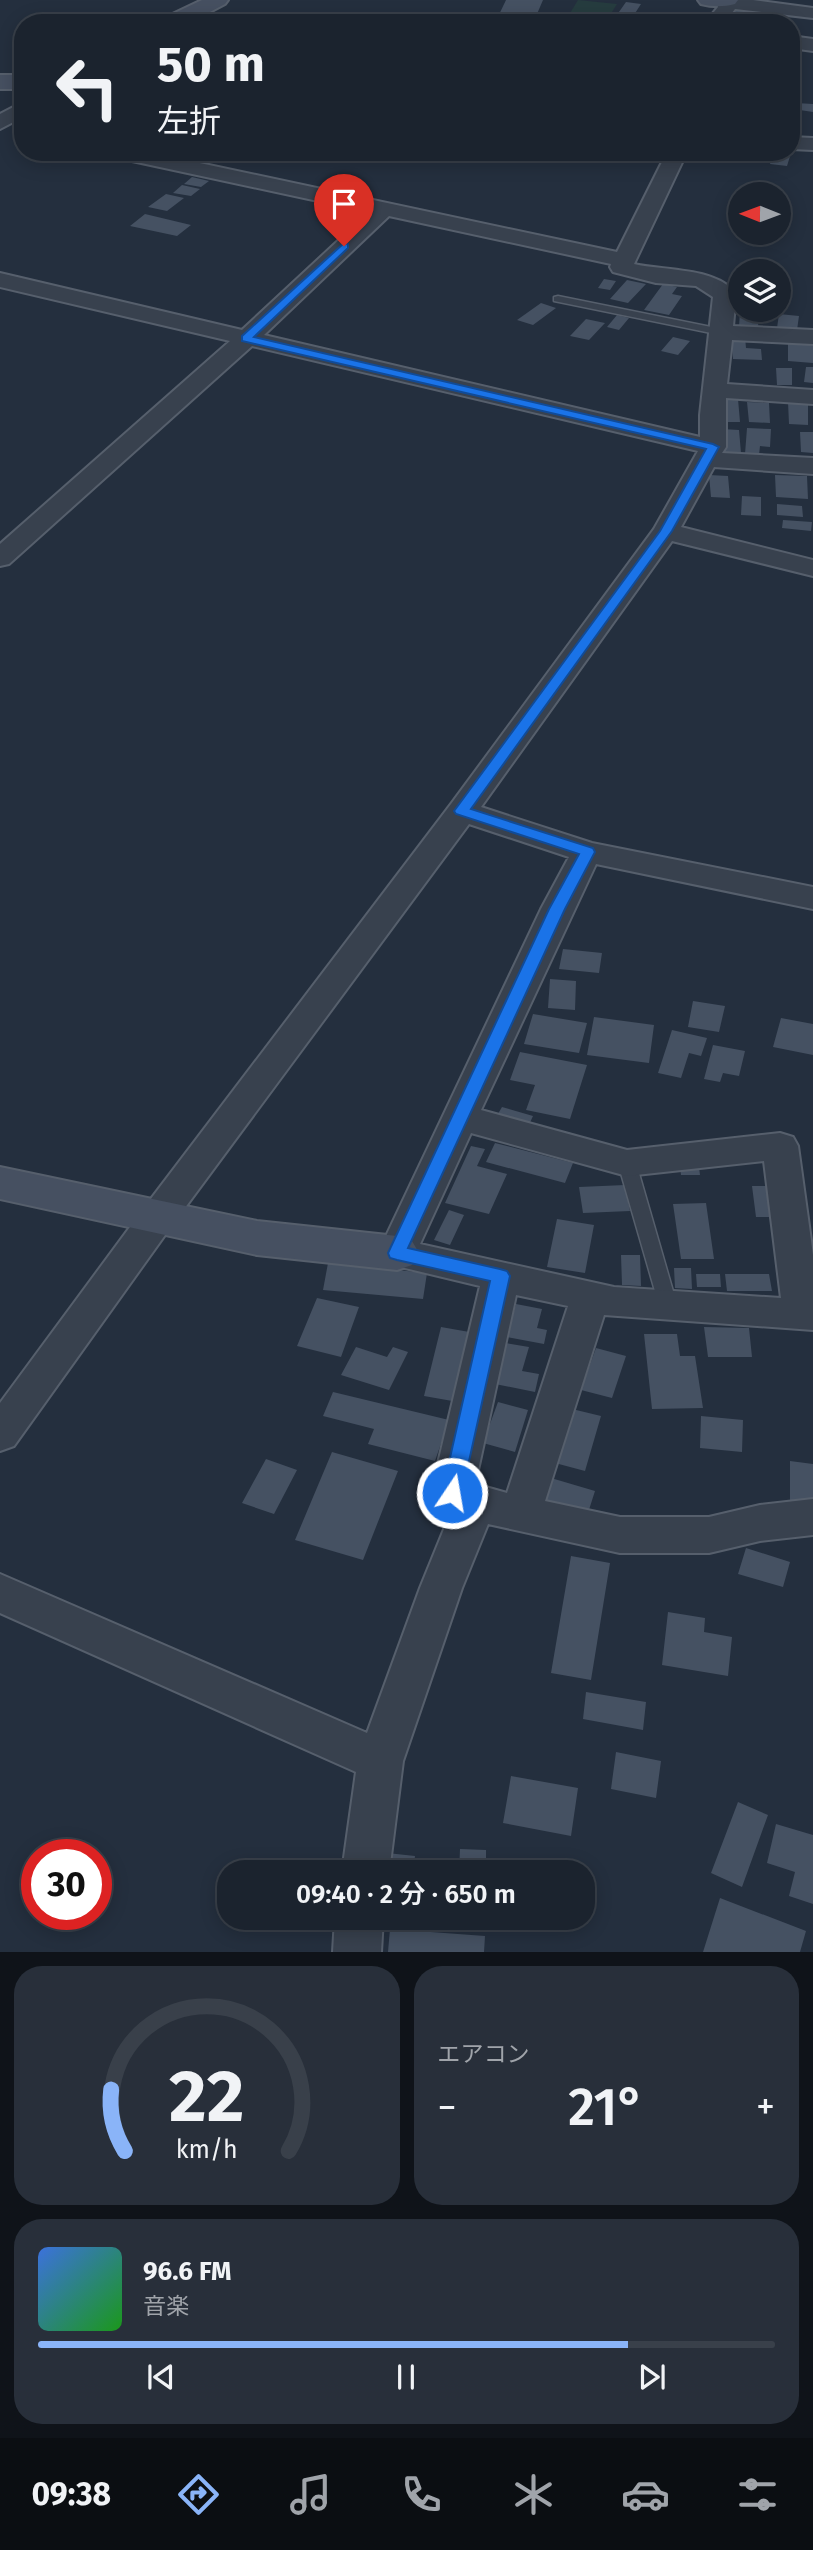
<!DOCTYPE html>
<html lang="ja">
<meta charset="utf-8">
<style>
body{margin:0;font-family:"Fira Sans","Noto Sans JP",sans-serif;background:#282f3a;color:#f1f3f6;height:100vh;display:flex;flex-direction:column;font-size:26px;white-space:nowrap}
*{box-sizing:border-box;margin:0}
p{font-size:23px;color:#a0a4aa}
.icon{flex:none;width:38px;height:38px;fill:none;stroke:currentColor;stroke-width:2;stroke-linecap:round;stroke-linejoin:round}
.map{position:relative;height:1952px;overflow:hidden}
.side{display:flex;flex-direction:column;gap:14px;padding:14px;background:#0f1319;flex:1}
.side>*{flex:none}
.guide{position:absolute;left:14px;top:14px;width:786px;height:147px;border-radius:28px;box-shadow:0 4px 18px #0003,0 0 0 2px #39404a;background:#1b232e;color:#f1f3f6;overflow:hidden}
.needle{width:46px;rotate:271deg}
.fabs{position:absolute;left:728px;top:182px;display:grid;gap:14px}
.fabs a{display:grid;place-items:center;width:63px;height:63px;border-radius:50%;background:#1b232e;box-shadow:0 4px 18px #0003,0 0 0 2px #39404a;font-size:35px}
.speed{position:absolute;left:21px;top:1839px;display:flex;gap:14px;font-size:35px;font-weight:700;text-align:center}
.speed>*{display:grid;place-content:center;width:91px;height:91px;border-radius:50%;background:#1b232e;box-shadow:0 4px 18px #0003,0 0 0 2px #39404a;line-height:1}
.speed .limit{border:10px solid #d22;background:#fff;color:#111}
.pin{position:absolute;display:grid;place-items:center;width:60px;height:60px;color:#fff;margin:-72px -30px;border-radius:50% 50% 50% 0;rotate:-45deg;box-shadow:0 0 7px #0007}
.pin .icon{rotate:45deg}
.me{position:absolute;width:77px;margin:-38px;rotate:12deg;stroke-linejoin:round;filter:drop-shadow(0 0 5px #0008)}
.turn{display:flex;align-items:center;gap:24px;height:147px;padding:0 28px;font-size:32px}
.turn .icon{width:91px;height:91px;stroke-width:2.5}
.turn b{display:block;font-size:49px;line-height:60px}
.big{font-size:52px;font-weight:600;line-height:1.1}
.side .card{flex:1;display:flex;flex-direction:column;justify-content:center;gap:10px;min-width:0;padding:0 24px;border-radius:28px;background:#282f3a}
.side .dial{align-items:center;gap:0}
.dial svg{height:182px;overflow:visible;fill:none;stroke:#39404a;stroke-width:7;stroke-linecap:round;text-anchor:middle}
.dial text{fill:#f1f3f6;stroke:none}
.song{display:flex;align-items:center;gap:21px}
.cover{width:84px;height:84px;border-radius:10px;background:linear-gradient(135deg,hsl(220 70% 55%),hsl(120 70% 35%))}
.played{height:7px;border-radius:4px;background:linear-gradient(90deg,#8ab4f8 80%,#39404a 80%)}
.keys{display:flex;justify-content:space-around;direction:ltr}
.heat{display:flex;justify-content:space-between;align-items:center;font-size:38px;direction:ltr}
.side .tiles{flex:1;display:grid;gap:14px;grid-template-columns:1fr 1fr}
.card:last-child{grid-column:span 2}
.trip{position:absolute;left:217px;top:1860px;width:378px;height:70px;border-radius:28px;background:#1b232e;box-shadow:0 4px 18px #0003,0 0 0 2px #39404a;font-weight:600;line-height:70px;text-align:center}
.menu{display:flex;height:112px;justify-content:space-around;align-items:center;background:#0b0e12;color:#a0a4aa}
.menu .icon{width:49px;height:49px}
.menu .on{color:#8ab4f8}
.menu b{font-size:32px;color:#f1f3f6}
.map>svg:first-child{display:block}
.green{fill:#263c3f}
.building{fill:#455162}
.lines{fill:none;stroke-linecap:round;stroke-linejoin:round}
.lane-casing{stroke:#565f6c;stroke-width:3}
.street-casing{stroke:#565f6c;stroke-width:4}
.secondary-casing{stroke:#565f6c;stroke-width:4}
.lane{fill:#38414e;fill-rule:evenodd}
.street{fill:#38414e;fill-rule:evenodd}
.secondary{fill:#465061;fill-rule:evenodd}
.route{fill:#1a73e8;stroke:#114b97;stroke-width:2}
</style>
<div class="map">
<svg width="813" height="1952" viewBox="0 0 813 1952">
<rect width="100%" height="100%" fill="#242f3e"/>
<!-- green -->
<path class="green" d="M578 0 617 4 605 23H564Z"/>
<!-- building -->
<path class="building" d="M506 0H543L534 21 495 23Z
M626 2 641 4 630 21 614 19Z
M734 9 749 11 741 22 725 19Z
M796 103 813 104V112L793 109Z
M774 152 791 153 787 166 770 164Z
M192 177 209 181 201 187 184 184Z
M182 185 200 189 191 196 173 193Z
M166 194 184 198 167 211 148 207Z
M145 214 191 225 177 236 130 226Z
M604 279 616 281 610 290 598 288Z
M627 280 646 284 628 303 610 299Z
M663 284 677 287 672 294 682 296 669 315 644 310Z
M541 303 556 308 533 325 517 320Z
M740 310 759 311 758 328 739 327Z
M779 314 799 316 797 330 777 328Z
M617 315 629 318 619 330 607 327Z
M586 319 605 323 589 340 570 336Z
M731 336 745 337 746 348 761 349 762 360 733 359Z
M673 337 690 341 678 355 661 351Z
M788 341 813 343V363L788 361Z
M806 367H813V383L804 382Z
M776 368H792V385H777Z
M723 399H738L740 422H725Z
M747 402 769 403 770 423 749 422Z
M788 402 808 403V425L789 424Z
M747 428 771 429 770 447 760 446 759 455 745 454Z
M722 429 739 430 741 453 724 452Z
M800 432H813V453L801 452Z
M709 475 728 476 730 498 711 497Z
M775 475 807 476 808 499 776 497Z
M742 496 761 497V516L741 515Z
M777 504 802 506 803 517 777 515Z
M783 520 812 522 811 531 782 528Z
M563 949 602 953 599 973 559 969Z
M550 979 576 981 575 1010 548 1008Z
M693 1001 725 1006 719 1032 688 1027Z
M533 1014 587 1023 579 1053 524 1044Z
M594 1017 654 1025 649 1063 587 1055Z
M781 1018 813 1024V1055L773 1047Z
M672 1030 707 1038 701 1056 689 1053 681 1078 658 1073Z
M713 1045 745 1051 739 1076 723 1073 720 1082 704 1079Z
M520 1052 587 1065 570 1119 526 1110 535 1085 510 1080Z
M502 1107 533 1116 527 1129 495 1119Z
M495 1143 573 1163 565 1183 486 1162Z
M471 1146 485 1149 477 1166 507 1174 489 1214 445 1203Z
M680 1166 699 1167 700 1175H681Z
M625 1185 630 1211 583 1213 579 1187Z
M752 1186H771L775 1217H756Z
M706 1203 714 1259H681L673 1204Z
M449 1210 464 1215 450 1245 434 1240Z
M557 1219 594 1225 585 1273 547 1267Z
M621 1255H640L641 1286 622 1285Z
M328 1263 427 1273 423 1299 323 1290Z
M674 1268H691L692 1289 675 1288Z
M696 1274H720L721 1287H697Z
M725 1274H769L772 1291H727Z
M317 1298 359 1307 341 1357 297 1346Z
M516 1304 542 1309 537 1328 547 1330 544 1344 507 1337Z
M441 1327 475 1333 458 1402 424 1396Z
M704 1327 749 1328 752 1357H708Z
M644 1334H677L680 1356H695L703 1408 652 1409Z
M505 1343 529 1347 522 1371 539 1374 535 1392 495 1384Z
M356 1347 387 1357 393 1347 408 1352 389 1390 341 1375Z
M596 1348 626 1356 612 1398 581 1390Z
M333 1392 449 1420 435 1461 368 1444 374 1429 323 1416Z
M498 1402 528 1410 515 1452 483 1443Z
M572 1409 601 1416 585 1471 555 1463Z
M701 1416 743 1420 742 1452 700 1448Z
M332 1452 398 1471 363 1560 295 1540Z
M266 1459 297 1470 274 1514 242 1503Z
M790 1461 813 1464V1502L790 1500Z
M551 1478 595 1491 587 1516 543 1503Z
M746 1548 790 1562 783 1587 738 1574Z
M571 1556 610 1563 591 1680 551 1673Z
M668 1612 705 1618 704 1632 732 1637 728 1676 662 1665Z
M586 1692 646 1702 643 1730 583 1719Z
M616 1752 661 1761 656 1798 611 1789Z
M511 1776 578 1788 571 1836 503 1823Z
M738 1802 768 1815 742 1887 711 1873Z
M776 1824 813 1835V1904L789 1896 795 1872 767 1863Z
M460 1849 486 1850V1872H459Z
M387 1853 415 1856 413 1872H385Z
M720 1898 806 1931 800 1952H703Z
M390 1929 485 1936 484 1952H388Z"/>
<g class="lines">
<defs>
<path id="lane" d="M558 296 721 329 727 332 721 335 554 301V297Z
M627 1157 633 1159 636 1163 677 1305 674 1310 668 1312 662 1310 659 1305 618 1163 621 1159Z"/>
<path id="street" d="M717 0H753L813 8V18L735 9 724 23H705L718 7Z
M791 36 813 39V51L791 48Z
M23 102V117L0 129V114Z
M791 137 813 138V150L791 149Z
M108 152H148L617 252 667 152H687L634 264C664 271 717 267 736 294L733 326 813 330V344L732 340 727 384 813 390V404L726 398V447L722 453 813 458V474L714 467 681 527 813 560V576L672 541 481 807 592 843 813 887V909L596 864 481 1110 627 1150 780 1133 793 1137 798 1146 813 1255V1330L604 1315 545 1501 620 1517H709L760 1505 813 1499V1535L760 1541 709 1553H620L488 1524 462 1588 403 1761 389 1872H342L356 1772 0 1613V1574L367 1733 420 1588 451 1512 437 1505 431 1493 480 1286 384 1263 378 1253 541 909 569 857 469 824 170 1228 14 1446 0 1451V1403L144 1208 451 804 654 529 698 451 252 346 9 564 0 566V544L230 341 0 287V273L242 330 369 212 118 158 111 156ZM389 216 611 264 610 267 613 272 656 283 696 286 713 297 700 415V437L264 335ZM471 1133 627 1176 764 1161 781 1298 614 1287 420 1244ZM516 1295 568 1306 507 1493 475 1484Z
M335 1918H383L381 1952H333Z"/>
<path id="secondary" d="M202 0H228L225 4 189 23H161L164 18Z
M698 0H738L735 4C724 7 712 7 701 4Z
M0 75H23V89H0Z
M0 1167 257 1221 397 1236 412 1241 419 1253 412 1265 397 1270 257 1255 0 1199Z"/>
</defs>
<!-- lane casing -->
<use href="#lane" class="lane-casing"/>
<!-- street casing -->
<use href="#street" class="street-casing"/>
<!-- secondary casing -->
<use href="#secondary" class="secondary-casing"/>
<!-- lane -->
<use href="#lane" class="lane"/>
<!-- street -->
<use href="#street" class="street"/>
<!-- secondary -->
<use href="#secondary" class="secondary"/>
</g>
<!-- route -->
<path class="route" d="M344 243 348 244V248L254 337 713 444 719 447 672 531 471 809 593 848 595 852 565 909 408 1248 500 1269 507 1271 510 1276 462 1493 459 1499 452 1502 445 1499 442 1493 490 1281 397 1260 390 1258 388 1253 549 909 579 854 456 814 454 811 660 531 706 449 242 341V336Z"/>
</svg>
<div class="fabs">
<a><svg class="needle" viewBox="-14 -14 28 28"><path d="M0-13l5 13h-10z" fill="#e53935"/><path d="M0 13l5-13h-10z" fill="#a0a4aa"/></svg></a>
<a><svg class="icon" aria-label="layers" viewBox="0 0 24 24"><path d="M12 4l9 5-9 5-9-5zM3 14l9 5 9-5"/></svg></a>
</div>
<div class="speed"><div class="limit">30</div></div>
<div class="pin" style="left:344px;top:246px;background:#d93025"><svg class="icon" aria-label="arrive" viewBox="0 0 24 24"><path d="M6 21V4h12l-3 4 3 4H6"/></svg></div>
<svg class="me" style="left:452px;top:1493px" viewBox="-20 -20 40 40"><circle r="17" fill="#1a73e8" stroke="#fff" stroke-width="3"/><path d="M0-11L8 9 0 5-8 9z" fill="#fff"/></svg>
<div class="trip">09:40 · 2 分 · 650 m</div>
<div class="guide">
<div class="turn"><svg class="icon" aria-label="left" viewBox="0 0 24 24"><path d="M17 20v-9H6M10 6l-5 5 5 5"/></svg><div><b>50 m</b>左折</div></div>
</div>
</div>
<section class="side">
<div class="tiles">
<div class="card dial"><svg viewBox="0 0 100 80">
<path d="M14 69A42 42 0 1 1 86 69"/>
<path d="M14 69A42 42 0 0 1 8 42" stroke="#8ab4f8"/>
<text x="50" y="56" font-size="32" font-weight="700">22</text>
<text x="50" y="72" font-size="11">km/h</text>
</svg></div>
<div class="card"><p>エアコン</p>
<div class="heat"><a>−</a><b class="big">21°</b><a>+</a></div>
</div>
<div class="card">
<div class="song"><i class="cover"></i><div><b>96.6 FM</b><p>音楽</p></div></div>
<div class="played"></div>
<div class="keys"><svg class="icon" aria-label="previous" viewBox="0 0 24 24"><path d="M18 5L8 12l10 7zM5 5v14"/></svg><svg class="icon" aria-label="pause" viewBox="0 0 24 24"><path d="M8 5v14M16 5v14"/></svg><svg class="icon" aria-label="next" viewBox="0 0 24 24"><path d="M6 5l10 7-10 7zM19 5v14"/></svg></div>
</div>
</div>
</section>
<nav class="menu">
<b>09:38</b>
<svg class="icon on" aria-label="directions" viewBox="0 0 24 24"><path d="M12 3l9 9-9 9-9-9zM9 14v-3h6M13 9l2 2-2 2"/></svg>
<svg class="icon" aria-label="music" viewBox="0 0 24 24"><path d="M9 18V5l10-2v13"/><circle cx="6" cy="18" r="3"/><circle cx="16" cy="16" r="3"/></svg>
<svg class="icon" aria-label="phone" viewBox="0 0 24 24"><path d="M5 4h4l2 5-3 2q2 4 5 5l2-3 5 2v4C11 20 4 13 5 4z"/></svg>
<svg class="icon" aria-label="climate" viewBox="0 0 24 24"><path d="M12 3v18M4 7l16 10M4 17L20 7"/></svg>
<svg class="icon" aria-label="car" viewBox="0 0 24 24"><path d="M5 17H2v-5l4-1 3-4h7l3 4 3 1v5h-3M9 17h6M6 11h13"/><circle cx="7" cy="17" r="2"/><circle cx="17" cy="17" r="2"/></svg>
<svg class="icon" aria-label="filters" viewBox="0 0 24 24"><path d="M4 7h16M4 17h16"/><circle cx="9" cy="7" r="2"/><circle cx="15" cy="17" r="2"/></svg>
</nav>
